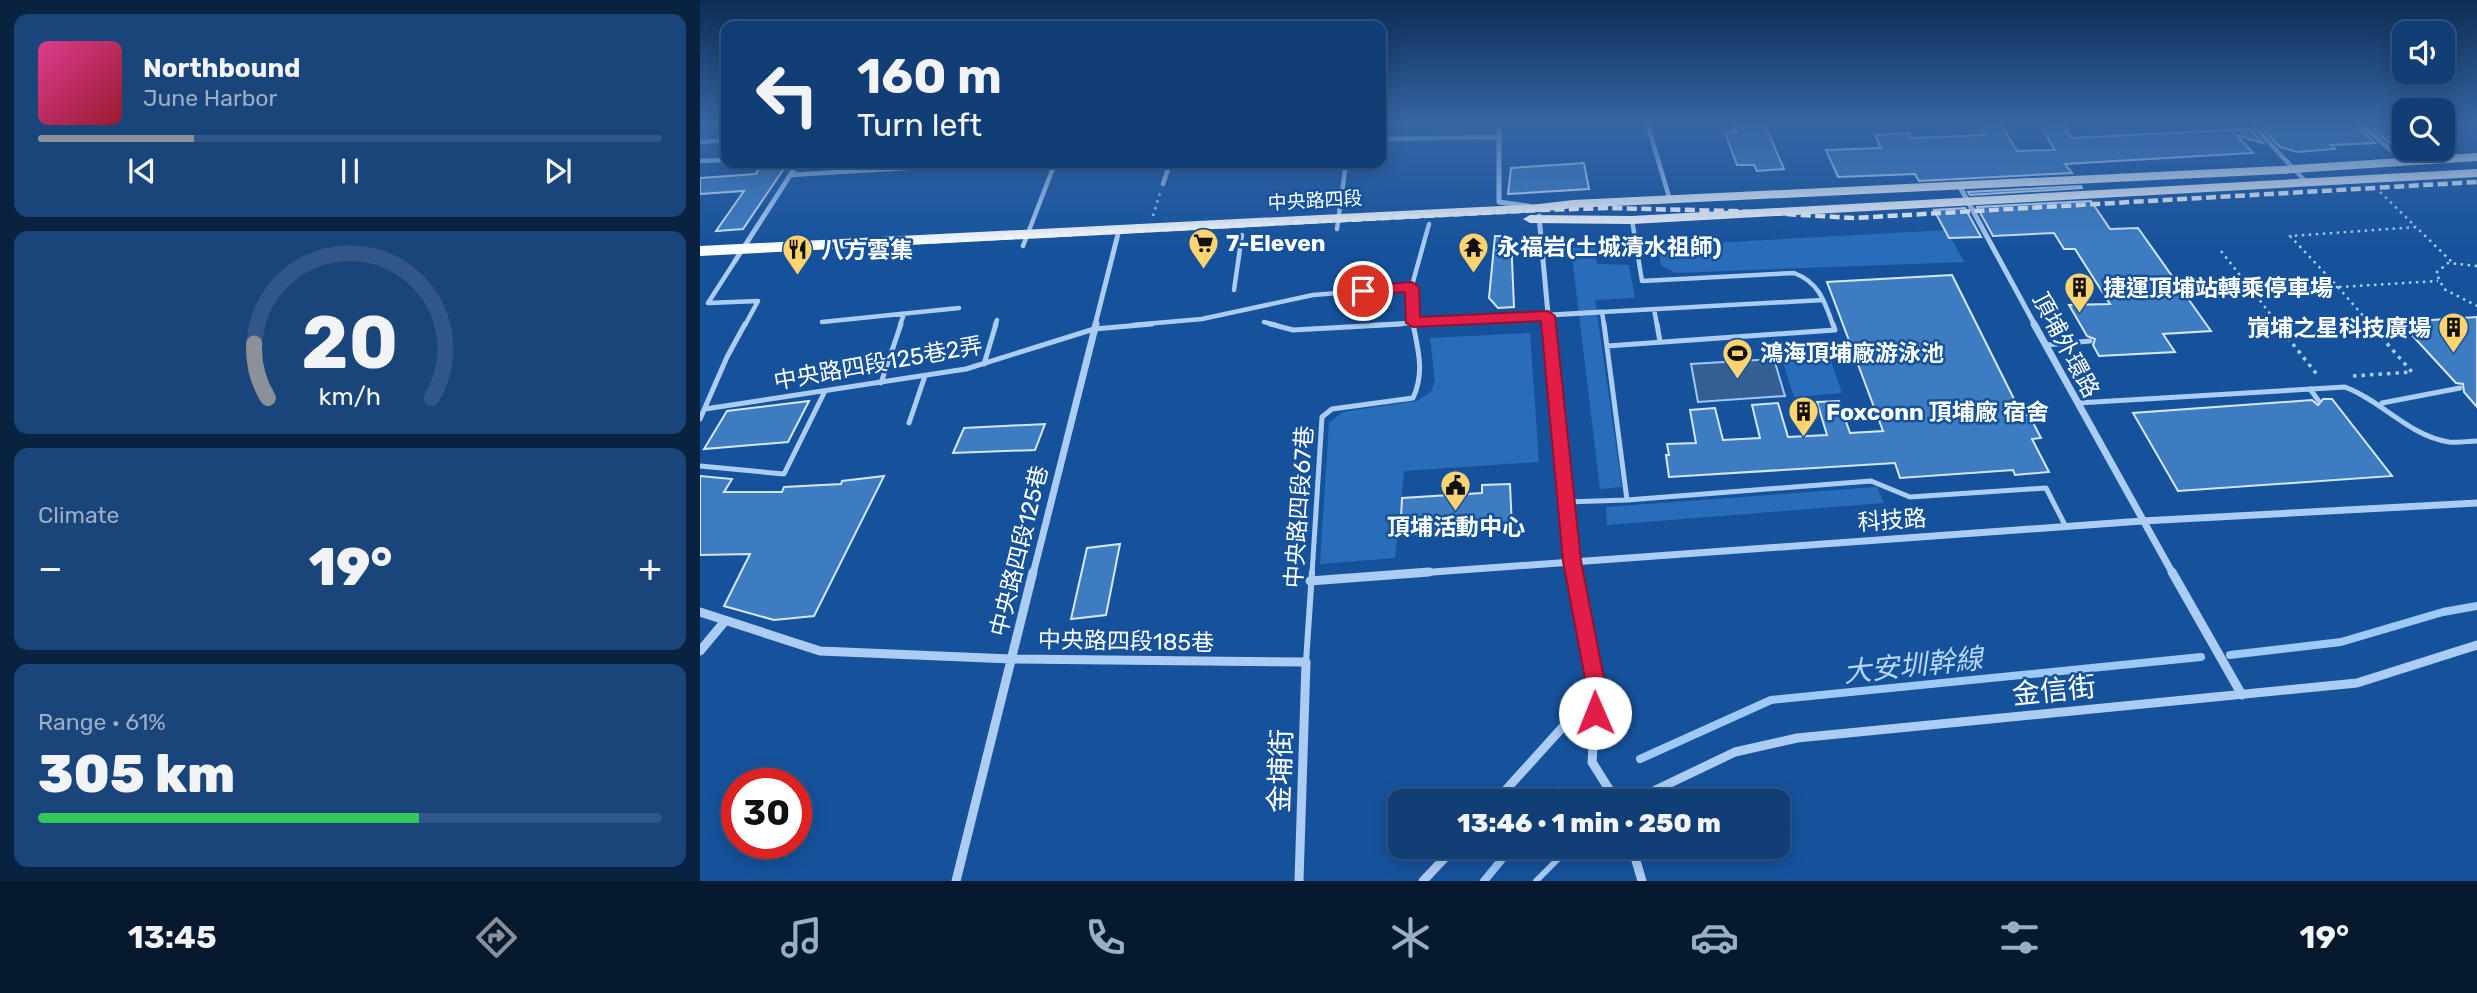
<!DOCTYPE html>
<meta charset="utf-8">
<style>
body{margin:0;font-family:Rubik,"Noto Sans TC",sans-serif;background:#19457a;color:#f1f3f6;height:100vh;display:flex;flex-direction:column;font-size:26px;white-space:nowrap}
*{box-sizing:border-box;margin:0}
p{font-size:23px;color:#9caec5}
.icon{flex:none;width:38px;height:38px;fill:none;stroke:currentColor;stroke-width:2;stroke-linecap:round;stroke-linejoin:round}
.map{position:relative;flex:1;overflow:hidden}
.details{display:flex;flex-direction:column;gap:14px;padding:14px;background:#092240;width:700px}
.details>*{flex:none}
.hud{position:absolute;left:21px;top:21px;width:665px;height:147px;border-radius:14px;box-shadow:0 4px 18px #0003,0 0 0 2px #305787;background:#103e75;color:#f1f3f6;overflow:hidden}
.tools{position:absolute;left:1692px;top:21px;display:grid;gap:14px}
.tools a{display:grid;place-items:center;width:63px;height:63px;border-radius:14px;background:#103e75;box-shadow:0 4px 18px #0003,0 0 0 2px #305787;font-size:35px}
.speed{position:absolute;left:21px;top:768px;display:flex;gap:14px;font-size:35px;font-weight:700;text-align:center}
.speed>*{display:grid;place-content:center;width:91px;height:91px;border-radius:50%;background:#103e75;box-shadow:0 4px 18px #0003,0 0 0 2px #305787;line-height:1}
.speed .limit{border:10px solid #d22;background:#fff;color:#111}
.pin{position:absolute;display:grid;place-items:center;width:60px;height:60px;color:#fff;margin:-30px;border:4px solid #fff;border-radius:50%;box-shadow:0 2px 7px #0007}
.me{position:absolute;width:77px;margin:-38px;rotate:359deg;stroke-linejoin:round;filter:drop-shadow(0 0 5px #0008)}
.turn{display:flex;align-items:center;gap:24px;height:147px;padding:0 21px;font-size:32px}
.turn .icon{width:91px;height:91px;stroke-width:2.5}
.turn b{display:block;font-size:49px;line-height:60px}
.big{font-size:52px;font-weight:800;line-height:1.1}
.details .widget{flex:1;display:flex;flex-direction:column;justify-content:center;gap:10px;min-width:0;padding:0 24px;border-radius:14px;background:#19457a}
.details .dial{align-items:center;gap:0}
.dial svg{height:182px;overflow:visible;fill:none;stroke:#305787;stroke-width:7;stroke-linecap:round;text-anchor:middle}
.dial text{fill:#f1f3f6;stroke:none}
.song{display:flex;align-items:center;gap:21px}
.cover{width:84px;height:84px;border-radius:10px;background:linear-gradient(135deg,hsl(330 70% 55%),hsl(350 70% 35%))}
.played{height:7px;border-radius:4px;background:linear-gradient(90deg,#8c9099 25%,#305787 25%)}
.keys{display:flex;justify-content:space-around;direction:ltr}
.heat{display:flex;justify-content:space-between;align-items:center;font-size:38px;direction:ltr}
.charge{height:10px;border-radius:5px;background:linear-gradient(90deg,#34c759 61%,#305787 0)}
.trip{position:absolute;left:688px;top:789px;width:402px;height:70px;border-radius:14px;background:#103e75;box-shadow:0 4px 18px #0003,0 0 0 2px #305787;font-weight:800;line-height:70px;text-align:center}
.dock{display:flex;height:112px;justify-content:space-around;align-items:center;background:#06192f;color:#9caec5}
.dock .icon{width:49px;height:49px}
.dock .on{color:#8c9099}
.dock b{font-size:32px;color:#f1f3f6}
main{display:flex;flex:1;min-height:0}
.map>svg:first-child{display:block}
.green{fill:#296dba}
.water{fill:#345f95;stroke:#9ec8f5;stroke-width:2}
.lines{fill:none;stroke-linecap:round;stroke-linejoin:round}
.stream{stroke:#9ec8f5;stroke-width:8}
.building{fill:#3e7cc2;stroke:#d4e7fd;stroke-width:2}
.path-far1{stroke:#accdf3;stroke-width:2.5;stroke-dasharray:2.5 4.5;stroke-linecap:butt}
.path{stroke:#accdf3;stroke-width:3.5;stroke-dasharray:3.5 5;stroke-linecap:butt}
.lane-far2{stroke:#accdf3;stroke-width:4.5}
.lane-far1{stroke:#accdf3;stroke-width:5}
.lane{stroke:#accdf3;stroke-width:6}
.street-far2{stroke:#accdf3;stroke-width:5}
.street-far1{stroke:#accdf3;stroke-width:7}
.street{stroke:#accdf3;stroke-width:9}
.primary{fill:#f8fbff;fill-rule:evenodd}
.rail{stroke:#fff;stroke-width:4.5;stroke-dasharray:10 4.5;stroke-linecap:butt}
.route{fill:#e11d48;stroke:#92132f;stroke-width:2}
.labels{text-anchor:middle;stroke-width:5;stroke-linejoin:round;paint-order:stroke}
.far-street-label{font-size:19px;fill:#fff;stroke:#16529c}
.poi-label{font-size:23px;font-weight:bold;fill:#fff;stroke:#16529c;text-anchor:start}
.street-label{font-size:23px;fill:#fff;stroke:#16529c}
.near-water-label{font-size:28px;font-style:italic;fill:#b9d7f9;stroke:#16529c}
.near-street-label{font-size:28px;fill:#fff;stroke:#16529c}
</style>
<main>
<section class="details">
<div class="widget">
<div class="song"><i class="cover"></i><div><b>Northbound</b><p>June Harbor</p></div></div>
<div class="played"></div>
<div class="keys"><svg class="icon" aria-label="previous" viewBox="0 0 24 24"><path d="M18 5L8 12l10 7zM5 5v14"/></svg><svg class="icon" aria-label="pause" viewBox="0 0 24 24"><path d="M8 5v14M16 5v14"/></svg><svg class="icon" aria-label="next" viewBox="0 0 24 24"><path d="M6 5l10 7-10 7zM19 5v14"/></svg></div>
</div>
<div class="widget dial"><svg viewBox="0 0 100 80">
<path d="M14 69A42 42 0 1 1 86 69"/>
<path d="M14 69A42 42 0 0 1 8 45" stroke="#8c9099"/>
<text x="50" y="56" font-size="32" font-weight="700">20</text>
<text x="50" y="72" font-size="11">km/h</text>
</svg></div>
<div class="widget"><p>Climate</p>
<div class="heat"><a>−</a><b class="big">19°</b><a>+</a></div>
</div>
<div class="widget"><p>Range · 61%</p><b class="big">305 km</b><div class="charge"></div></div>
</section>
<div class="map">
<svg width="1777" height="881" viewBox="0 0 1777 881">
<rect width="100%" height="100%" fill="#16529c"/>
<!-- green -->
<path class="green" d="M1247 230 1264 262 975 273 961 265 958 246Z
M895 247 897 264 929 265 935 298 895 300 922 487 900 489 871 248Z
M830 333 839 462 704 471 695 558 620 564 629 423 643 412 717 401 731 392 735 381 730 338Z
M1128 353 1142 393 1094 397 1081 356Z
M1177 487 1184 503 907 525 906 507Z"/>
<!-- water -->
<path class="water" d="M1074 359 1085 396 998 402 991 364Z"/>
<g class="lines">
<!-- stream -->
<path class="stream" d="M1530 655 1641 642 1743 612 1777 606
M940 759 1071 700 1501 657
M849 802 858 791
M784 881 812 847"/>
</g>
<!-- building -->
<path class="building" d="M1033 123H1064L1084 169 1057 171 1054 165H1037L1025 133 1036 132Z
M1278 123H1300L1317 151 1355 150 1338 123H1362L1372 138 1550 129 1563 143 1536 135 1553 153 1365 164 1372 173 1219 181 1215 174 1138 177 1126 150 1181 148 1175 135 1208 133 1211 138 1285 135Z
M1561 123H1654L1675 143 1631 145 1635 149 1597 152 1580 147 1562 128H1565Z
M1667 123H1704V146L1694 147Z
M884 163 889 189 808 194 811 168Z
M85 167 43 229 16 231 44 191 0 194V178L56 174 59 168Z
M1381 186 1382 188 1270 195 1268 192Z
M1391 201 1410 229 1438 228 1511 331 1463 334 1475 352 1399 356 1393 345 1395 339 1387 336 1369 305 1410 304 1375 249H1364L1354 233 1293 236 1277 207Z
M1265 208 1281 237 1249 238 1234 210Z
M795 236H811L814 307 798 308 789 298Z
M1252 275 1322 415H1329L1341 438 1332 439 1349 472 1315 475 1313 470 1200 478 1195 463 969 477 966 455H969L967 444 996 443 990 410 1015 408 1023 440 1060 438 1052 405 1078 403 1088 437 1127 435 1117 402 1139 401 1150 433 1183 431 1127 282Z
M1777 317V407L1764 392 1763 384 1756 383 1700 322Z
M1623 399H1632L1692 476 1478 491 1433 413 1612 400 1618 405Z
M109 401 88 442 4 449 27 411Z
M345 424 335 450 253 453 264 428Z
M0 476 32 479 24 492H82L84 487 141 484 142 481 184 476 114 616 74 620 24 606 50 554 0 555Z
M810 484 812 528 700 535 702 498 782 493V485Z
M420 544 406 615 371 619 387 548Z"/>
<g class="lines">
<!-- path-far1 -->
<path class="path-far1" d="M1680 192 1716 227
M453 216 460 193
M1521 251 1579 325
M1777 266 1748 263 1736 273 1744 289 1777 306
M1638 287 1671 325
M1639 287 1738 281
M1552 292 1638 287 1590 236 1716 227 1753 263"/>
<!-- path -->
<path class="path" d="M1577 324 1619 377
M1653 376 1712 372 1670 324"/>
<!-- lane-far2 -->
<path class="lane-far2" d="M947 123 970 200
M1551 123 1606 182
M1659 123 1705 162
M681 139 798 137
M0 142 26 140
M0 161 26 160
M90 175 290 163
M463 184 470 163
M932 220 942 281 1094 273C1119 282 1125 302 1133 325
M637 229 646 163
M323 246 355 163
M35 261 8 303 58 301 45 325
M534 290 542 235
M954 309 957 325
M122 322 259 308
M564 322 576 325
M200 325 204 314
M295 325 297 320
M433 325 502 319 613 295 712 287
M672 325 713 323
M713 325 711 289 729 224
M904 325 902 312 1123 300"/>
<!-- lane-far1 -->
<path class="lane-far1" d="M570 324 593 330 702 324
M904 324 927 500 1171 481 1210 497 1346 488 1366 527
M957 324 960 342
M1346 345 1390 341
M907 346 1135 330 1133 324
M284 364 296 324
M181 383 201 324
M1610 389 1618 400
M1378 403 1645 387C1682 401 1709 436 1749 442 1758 443 1768 441 1777 441
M1682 403 1760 388
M5 409 266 369 394 329 452 324
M0 419 27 357 45 324
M209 423 225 376
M0 466 84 474 125 391
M865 502 927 500
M612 574 622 417 632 409 713 398C725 373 718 349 713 324"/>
<!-- lane -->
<path class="lane" d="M606 662 612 572
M836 881 870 847"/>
<!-- street-far2 -->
<path class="street-far2" d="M799 123V202L828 206
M1260 187 1335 325
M839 216 849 325
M35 261 98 163
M713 323 902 312
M395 325 419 230"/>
<!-- street-far1 -->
<path class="street-far1" d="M849 324 875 574
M1334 324 1473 574
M333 574 396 324
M705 574 1442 521 1777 503"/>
<!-- street -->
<path class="street" d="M1472 572 1542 695
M610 581 729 572
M0 612 120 651 311 659 606 662 599 881
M0 651 25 621
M897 689 892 762 917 802
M941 797 1035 752 1097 738 1657 683 1777 645
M795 802 897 689 874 572
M932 847 942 881
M256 881 333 572
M723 881 755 847"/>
<!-- primary -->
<path class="primary" d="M1777 153V161L1580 174 873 208 839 212 0 256V246L839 204 873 200 1580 166Z
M1777 169V177L932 224 830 223 823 219 830 215 932 216Z"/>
<!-- rail -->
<path class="rail" d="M0 253 840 210 907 208 1032 211 1154 218 1777 182"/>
</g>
<!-- sky -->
<linearGradient id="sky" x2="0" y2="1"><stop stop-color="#0c2d56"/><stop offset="0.5" stop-color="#3666a4"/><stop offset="1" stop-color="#3666a4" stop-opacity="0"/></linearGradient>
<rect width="1777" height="247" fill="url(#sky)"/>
<!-- route -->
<path class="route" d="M712 282 719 287 720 317 848 311 855 316 881 561 906 689 902 720 895 722 888 720 885 713 887 689 863 561 841 321 713 327 706 323 705 292 663 295 656 291 663 286Z"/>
<!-- icons -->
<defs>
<symbol id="supermarket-pin" viewBox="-11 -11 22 30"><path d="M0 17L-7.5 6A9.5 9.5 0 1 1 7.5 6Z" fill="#ffd36e" stroke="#16529c"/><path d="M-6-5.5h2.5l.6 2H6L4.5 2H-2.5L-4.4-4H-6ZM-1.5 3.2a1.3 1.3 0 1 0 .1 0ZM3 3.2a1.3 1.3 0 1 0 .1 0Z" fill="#111"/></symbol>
<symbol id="temple-pin" viewBox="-11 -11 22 30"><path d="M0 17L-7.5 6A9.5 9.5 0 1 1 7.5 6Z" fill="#ffd36e" stroke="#16529c"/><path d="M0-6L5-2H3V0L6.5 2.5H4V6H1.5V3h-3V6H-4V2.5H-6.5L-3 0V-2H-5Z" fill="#111"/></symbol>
<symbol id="restaurant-pin" viewBox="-11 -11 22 30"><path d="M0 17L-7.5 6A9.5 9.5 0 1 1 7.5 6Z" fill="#ffd36e" stroke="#16529c"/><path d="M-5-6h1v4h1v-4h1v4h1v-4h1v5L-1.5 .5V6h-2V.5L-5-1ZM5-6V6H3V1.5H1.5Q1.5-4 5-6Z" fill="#111"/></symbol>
<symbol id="building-pin" viewBox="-11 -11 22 30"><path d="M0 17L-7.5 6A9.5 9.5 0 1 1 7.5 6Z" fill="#ffd36e" stroke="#16529c"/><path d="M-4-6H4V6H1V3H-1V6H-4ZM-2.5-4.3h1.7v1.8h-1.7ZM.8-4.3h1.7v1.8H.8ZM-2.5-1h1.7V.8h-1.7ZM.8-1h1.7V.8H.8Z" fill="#111"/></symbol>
<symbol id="stadium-pin" viewBox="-11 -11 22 30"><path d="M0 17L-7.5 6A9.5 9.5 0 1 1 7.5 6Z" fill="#ffd36e" stroke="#16529c"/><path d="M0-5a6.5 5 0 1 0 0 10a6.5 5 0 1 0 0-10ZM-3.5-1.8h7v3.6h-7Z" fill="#111"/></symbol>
<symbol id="civic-pin" viewBox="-11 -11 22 30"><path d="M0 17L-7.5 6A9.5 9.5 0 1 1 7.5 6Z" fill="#ffd36e" stroke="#16529c"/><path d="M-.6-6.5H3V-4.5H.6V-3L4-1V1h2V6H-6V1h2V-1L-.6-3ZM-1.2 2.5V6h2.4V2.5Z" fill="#111"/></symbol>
</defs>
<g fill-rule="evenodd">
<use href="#supermarket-pin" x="486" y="226" width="35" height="47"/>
<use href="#temple-pin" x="756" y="230" width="35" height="47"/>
<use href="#restaurant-pin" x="80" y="232" width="35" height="47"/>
<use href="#building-pin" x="1362" y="270" width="35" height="47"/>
<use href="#building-pin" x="1736" y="310" width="35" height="47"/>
<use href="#stadium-pin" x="1020" y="336" width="35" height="47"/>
<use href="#building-pin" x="1086" y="394" width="35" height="47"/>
<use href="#civic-pin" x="738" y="468" width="35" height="47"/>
</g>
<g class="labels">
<!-- far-street labels -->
<g class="far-street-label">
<text transform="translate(615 200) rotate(-3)" y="7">中央路四段</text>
</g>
<!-- poi labels -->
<g class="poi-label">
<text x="526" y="251">7-Eleven</text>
<text x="797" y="255">永福岩(土城清水祖師)</text>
<text x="121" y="258">八方雲集</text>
<text x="1403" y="296">捷運頂埔站轉乘停車場</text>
<text x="1731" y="336" text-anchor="end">嵿埔之星科技廣場</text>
<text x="1060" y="361">鴻海頂埔廠游泳池</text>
<text x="1126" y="420">Foxconn 頂埔廠 宿舍</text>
<text x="756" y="535" text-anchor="middle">頂埔活動中心</text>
</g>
<!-- street labels -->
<g class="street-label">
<text transform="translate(1366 345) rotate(62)" y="8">頂埔外環路</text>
<text transform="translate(178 363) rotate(-10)" y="8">中央路四段125巷2弄</text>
<text transform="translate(599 507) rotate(-86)" y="8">中央路四段67巷</text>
<text transform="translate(1192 520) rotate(-4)" y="8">科技路</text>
<text transform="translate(319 551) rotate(-76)" y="8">中央路四段125巷</text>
<text transform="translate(426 641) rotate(1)" y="8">中央路四段185巷</text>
</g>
<!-- near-water labels -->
<g class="near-water-label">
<text transform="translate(1213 665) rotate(-6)" y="10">大安圳幹線</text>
</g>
<!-- near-street labels -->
<g class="near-street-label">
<text transform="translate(1354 690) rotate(-6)" y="10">金信街</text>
<text transform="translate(580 771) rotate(-88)" y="10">金埔街</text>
</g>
</g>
</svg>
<div class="tools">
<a><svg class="icon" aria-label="sound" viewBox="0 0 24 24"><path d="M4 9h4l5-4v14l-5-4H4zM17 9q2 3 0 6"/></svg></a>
<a><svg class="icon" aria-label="search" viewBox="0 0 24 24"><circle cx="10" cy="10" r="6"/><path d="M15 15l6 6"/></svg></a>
</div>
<div class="speed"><div class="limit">30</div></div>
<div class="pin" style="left:663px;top:291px;background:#d93025"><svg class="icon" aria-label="arrive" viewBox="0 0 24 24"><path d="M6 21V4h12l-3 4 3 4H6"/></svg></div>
<svg class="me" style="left:895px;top:713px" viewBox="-20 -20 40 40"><circle r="19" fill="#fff"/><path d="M0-13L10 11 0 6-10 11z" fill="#e11d48"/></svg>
<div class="trip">13:46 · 1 min · 250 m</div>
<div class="hud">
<div class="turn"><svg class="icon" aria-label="left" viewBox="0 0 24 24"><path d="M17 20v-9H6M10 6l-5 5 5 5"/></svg><div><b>160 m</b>Turn left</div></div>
</div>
</div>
</main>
<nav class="dock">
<b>13:45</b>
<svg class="icon on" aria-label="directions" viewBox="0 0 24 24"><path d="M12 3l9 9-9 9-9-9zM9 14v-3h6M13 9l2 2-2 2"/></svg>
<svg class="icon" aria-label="music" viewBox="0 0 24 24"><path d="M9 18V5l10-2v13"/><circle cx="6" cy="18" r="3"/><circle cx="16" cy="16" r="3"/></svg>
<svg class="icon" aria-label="phone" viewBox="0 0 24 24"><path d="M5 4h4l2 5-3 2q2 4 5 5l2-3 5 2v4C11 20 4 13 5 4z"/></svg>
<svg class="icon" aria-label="climate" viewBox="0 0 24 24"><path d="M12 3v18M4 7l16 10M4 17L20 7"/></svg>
<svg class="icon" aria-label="car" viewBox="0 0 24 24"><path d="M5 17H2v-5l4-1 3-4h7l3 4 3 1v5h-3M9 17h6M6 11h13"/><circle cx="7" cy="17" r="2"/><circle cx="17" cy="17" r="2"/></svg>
<svg class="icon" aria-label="filters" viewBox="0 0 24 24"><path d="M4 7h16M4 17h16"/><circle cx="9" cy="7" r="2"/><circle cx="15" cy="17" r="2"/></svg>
<b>19°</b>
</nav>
